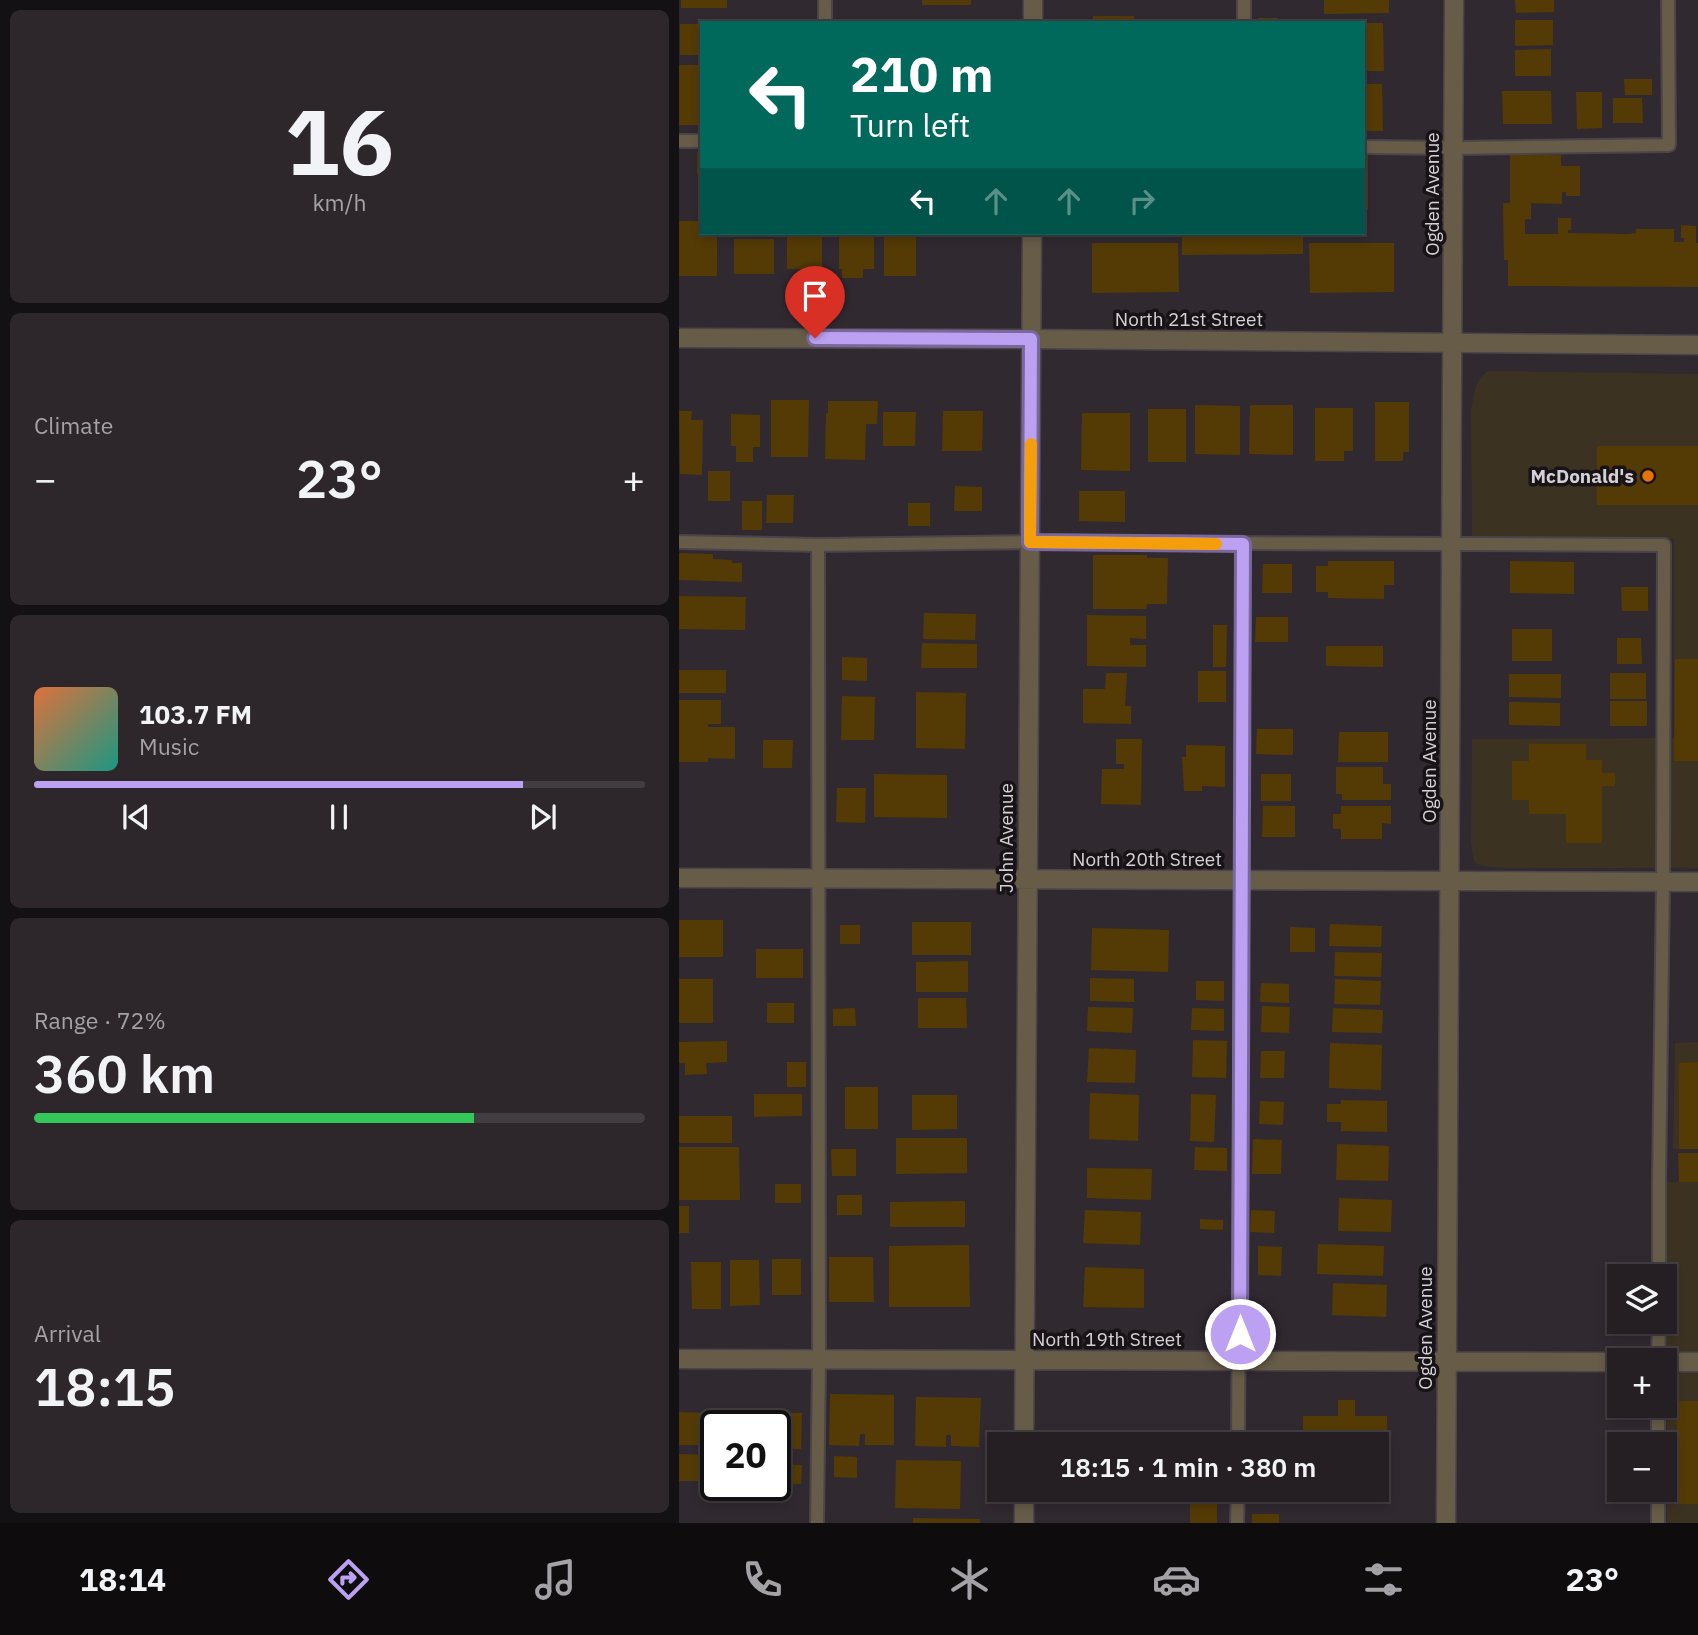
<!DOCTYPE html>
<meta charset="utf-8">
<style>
body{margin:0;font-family:"IBM Plex Sans",sans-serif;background:#2d272c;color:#f1f3f6;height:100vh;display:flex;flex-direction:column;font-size:26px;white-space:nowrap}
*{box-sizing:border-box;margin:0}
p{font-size:23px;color:#a3a2a6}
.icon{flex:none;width:38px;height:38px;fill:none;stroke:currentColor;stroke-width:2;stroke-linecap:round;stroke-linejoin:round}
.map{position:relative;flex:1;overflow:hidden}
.side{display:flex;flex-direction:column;gap:10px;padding:10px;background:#141114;width:679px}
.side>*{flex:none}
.guide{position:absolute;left:21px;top:21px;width:665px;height:214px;border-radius:0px;box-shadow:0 4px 10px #0003,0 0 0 2px #423d41;background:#00695c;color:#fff;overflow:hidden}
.buttons{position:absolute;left:928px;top:1264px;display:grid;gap:14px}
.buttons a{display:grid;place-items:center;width:70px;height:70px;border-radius:0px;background:#251f24;box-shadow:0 4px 10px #0003,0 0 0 2px #423d41;font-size:35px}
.speed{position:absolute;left:21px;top:1410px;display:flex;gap:14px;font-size:35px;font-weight:700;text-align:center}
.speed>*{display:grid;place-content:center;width:91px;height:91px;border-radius:50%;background:#251f24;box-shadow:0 4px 10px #0003,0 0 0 2px #423d41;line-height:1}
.speed .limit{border:4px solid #111;border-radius:10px;background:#fff;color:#111}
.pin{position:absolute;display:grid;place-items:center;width:60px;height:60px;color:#fff;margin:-72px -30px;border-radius:50% 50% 50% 0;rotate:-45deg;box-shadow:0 0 7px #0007}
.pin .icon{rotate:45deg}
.me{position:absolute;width:77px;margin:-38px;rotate:0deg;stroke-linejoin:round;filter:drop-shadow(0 0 5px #0008)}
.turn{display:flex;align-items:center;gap:24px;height:147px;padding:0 35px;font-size:32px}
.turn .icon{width:91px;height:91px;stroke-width:2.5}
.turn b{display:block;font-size:49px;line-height:60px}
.lanes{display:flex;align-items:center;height:66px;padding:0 35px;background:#0003;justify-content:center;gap:35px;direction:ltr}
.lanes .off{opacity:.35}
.big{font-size:52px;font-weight:600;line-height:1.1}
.side .widget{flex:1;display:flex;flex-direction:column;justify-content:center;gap:10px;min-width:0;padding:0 24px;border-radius:10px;background:#2d272c}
.side .dial{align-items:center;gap:0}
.dial b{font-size:91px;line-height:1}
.song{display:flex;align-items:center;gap:21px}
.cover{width:84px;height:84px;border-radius:10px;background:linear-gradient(135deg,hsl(20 70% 55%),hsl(170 70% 35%))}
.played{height:7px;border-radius:4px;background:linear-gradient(90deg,#bca0f2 80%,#423d41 80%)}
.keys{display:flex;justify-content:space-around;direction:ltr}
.heat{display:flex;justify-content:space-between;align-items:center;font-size:38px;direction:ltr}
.charge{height:10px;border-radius:5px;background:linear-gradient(90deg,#34c759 72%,#423d41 0)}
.trip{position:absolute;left:308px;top:1432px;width:402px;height:70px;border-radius:0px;background:#251f24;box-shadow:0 4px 10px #0003,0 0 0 2px #423d41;font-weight:600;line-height:70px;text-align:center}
.menu{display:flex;height:112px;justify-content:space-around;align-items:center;background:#0f0c0e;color:#a3a2a6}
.menu .icon{width:49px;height:49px}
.menu .current{color:#bca0f2}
.menu b{font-size:32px;color:#f1f3f6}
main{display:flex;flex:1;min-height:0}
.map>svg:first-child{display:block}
.commercial{fill:#3b3222}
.building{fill:#543b05}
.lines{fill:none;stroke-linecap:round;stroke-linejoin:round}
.service-casing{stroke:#4b444a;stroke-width:16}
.minor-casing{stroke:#4b444a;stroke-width:21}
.tertiary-casing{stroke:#4b444a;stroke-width:21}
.service{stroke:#665c48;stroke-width:12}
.minor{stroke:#665c48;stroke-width:18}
.tertiary{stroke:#665c48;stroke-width:18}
.route-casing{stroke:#7a689d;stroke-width:18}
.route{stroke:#bca0f2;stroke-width:12}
.slow{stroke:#f59e0b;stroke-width:12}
.food-dot{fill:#e8710a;stroke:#171316;stroke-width:2.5}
.labels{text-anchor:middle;stroke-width:7;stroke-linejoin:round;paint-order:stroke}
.street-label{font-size:19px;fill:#d5d0d5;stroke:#171316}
.poi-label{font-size:19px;font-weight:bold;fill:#d5d0d5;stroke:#171316;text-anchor:end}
</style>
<main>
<section class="side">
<div class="widget dial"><b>16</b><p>km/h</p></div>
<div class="widget"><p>Climate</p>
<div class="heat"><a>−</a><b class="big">23°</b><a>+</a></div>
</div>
<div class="widget">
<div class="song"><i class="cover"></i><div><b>103.7 FM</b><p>Music</p></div></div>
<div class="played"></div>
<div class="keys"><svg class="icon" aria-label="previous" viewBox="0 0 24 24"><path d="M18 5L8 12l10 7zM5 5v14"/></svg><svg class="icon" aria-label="pause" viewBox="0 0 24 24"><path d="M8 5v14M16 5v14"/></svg><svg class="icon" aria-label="next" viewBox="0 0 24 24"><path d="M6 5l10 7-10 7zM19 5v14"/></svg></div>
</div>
<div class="widget"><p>Range · 72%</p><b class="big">360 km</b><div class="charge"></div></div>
<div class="widget"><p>Arrival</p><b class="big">18:15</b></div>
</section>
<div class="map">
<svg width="1019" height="1523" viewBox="0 0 1019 1523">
<rect width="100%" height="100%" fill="#312930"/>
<!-- commercial -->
<path class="commercial" d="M818 371 1019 374V868H821L803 866 796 863 794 857 792 843 793 739 995 738V539L793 537 792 410 796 389 801 379 807 372Z
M1019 1042V1149H994L996 1043Z
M987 1182H1019V1523H988Z"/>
<!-- building -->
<path class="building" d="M2 0H48V8H2Z
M243 0H292V5H243Z
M645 0H710V13L645 14Z
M836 0H875V12L837 13Z
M414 16H455V23H414Z
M579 18H599L600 23H579Z
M836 20H874V45L836 46Z
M684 23H704L705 71H684Z
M1 24H23V55H1Z
M872 49V76H836V50Z
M0 65H22L23 125H0Z
M945 79H973V95H946Z
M684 84H703L704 131H684Z
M823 91H872L873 124H824Z
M897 92H923V128L898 129Z
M934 98H963L964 123H934Z
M18 152H23V174H18Z
M684 155H689V209H684Z
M831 155H882V166H901V196H887V192H883V204L852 203V219H846V234H879V218H892V230H889V233L949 234 957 233V229H995V242H1005V238H1002V225L1017 226V243H1019V287L829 286V260H825L824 203H831Z
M0 221H23V233H38V276H0Z
M108 233H143V269H141V278H121V269H108Z
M160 233H195V269H184V278H163V269H160Z
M205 233H237V276H205Z
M503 233H624V254L503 255Z
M55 239H95V274H55Z
M413 243H499L500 292 413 293Z
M630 243H715V292L631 293Z
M92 400H130L129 457H92Z
M149 401H199L198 424H187L186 460 146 459 147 413H149Z
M696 402H730V452H724V461H696Z
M516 405 561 406V455L516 454Z
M571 405H614V455L570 454Z
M636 408H674V451H665V461H636Z
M469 409H507V462H469Z
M0 411H13L12 420H24L23 475 1 474Z
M264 411H304L303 451H263Z
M204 412H237L236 446H204Z
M403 413H451V471L402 470Z
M52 414 81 415V447H74V462H57V446H52Z
M918 446H1019V505H918Z
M29 471H51V501H29Z
M276 486 303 487V511H275Z
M400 491H446V522L400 521Z
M88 495H115L114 523H87Z
M63 501H83V530H63Z
M229 503H251V526H229Z
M0 553 34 554V559L53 560V563H63V582L0 580Z
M414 555H468V558H489L488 604H468L467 609H414Z
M649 561H715V585H705V599L649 598V592H637V566H649Z
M831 561 895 562V594L831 593Z
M584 564H613V593H583Z
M942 587H969V611H943Z
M0 596 67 597 66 630 0 629Z
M245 613 297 614 296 640 244 639Z
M408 615 467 616V639L451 638V645H467V667L408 666Z
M577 617H609V642H576Z
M534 625H548L547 667H534Z
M833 629H873V661H833Z
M938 638H962L963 664H938Z
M243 643 298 644V668H242Z
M647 646H704V667L647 666Z
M163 657 188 658V681L163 680Z
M996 659H1019V761H995Z
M0 670H47V693H0Z
M519 671H547V702H519Z
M427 673H448L446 706H452V724L404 723V689H426Z
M931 673H967V699H931Z
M830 674H882V698L830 697Z
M237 692 287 693 286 749 237 748Z
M163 696 196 697 195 740H162Z
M0 700H42V724H29V727H56V759L29 758V762H0Z
M931 701H968V726H931Z
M830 702 881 703V726L830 725Z
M578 729H614V755L577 754Z
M660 732H709V762H659Z
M437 739H463L462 805 422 804 423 769H445V764H437Z
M84 740H114L113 768H84Z
M850 744H907V760H923V773H936V786H923V843H887V814H850V800H833V761H850Z
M507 745 546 746V787L523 786V791H505L503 757H507Z
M657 767H704V784H712V800H663V794H657Z
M195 774 268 775V818L195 817Z
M582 774H612V801H582Z
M158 788H187L186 823 157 822Z
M584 806H616V837H583Z
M662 806H712V824L703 823V839H662V829H654V814H662Z
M0 920H44V957H0Z
M233 922H292V955H233Z
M651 924 703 926 702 947 650 946Z
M161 925H181V944H161Z
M611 927 636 928V952H611Z
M413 928 490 930 489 972 412 970Z
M77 949H124V978H77Z
M656 952 703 953 702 977 655 976Z
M289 961V992H237V962Z
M411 978 455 979V1002L411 1001Z
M0 979H34V1023H0Z
M656 979 702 981 701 1005 655 1004Z
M517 981H545V1001L517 1000Z
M582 983 610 984V1003L581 1002Z
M239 998H287L288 1028H239Z
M88 1003H115V1023H88Z
M583 1006 611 1007 610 1033 582 1032Z
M409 1007 454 1008 453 1033 408 1031Z
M176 1008 177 1026H154V1009Z
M513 1008 545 1009V1031L512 1030Z
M654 1008 704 1010 703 1033 653 1032Z
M514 1040 548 1041 547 1078 513 1077Z
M48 1041V1062L27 1063 28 1074 6 1075V1063H0V1042Z
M651 1043 703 1045 702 1090 650 1088Z
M410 1048 457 1050 456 1083 408 1082Z
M582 1051H606L605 1078H581Z
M108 1062H127V1087H108Z
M1019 1062V1149H1000V1063Z
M166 1087H199V1129H166Z
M411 1093 460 1095 459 1141 410 1139Z
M75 1094H123V1116L75 1117Z
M512 1094 537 1095 535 1142 511 1141Z
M233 1095H278V1129L233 1130Z
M662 1100 708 1101V1132L662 1131V1122H648V1104H662Z
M581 1101 605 1102 604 1125 580 1124Z
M0 1116H53V1143H0Z
M217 1138H288V1173L217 1174Z
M574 1139 603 1140 602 1174H573Z
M658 1144 710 1146 709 1181 657 1180Z
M0 1147H60L61 1200H0Z
M516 1147 548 1148V1171L515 1170Z
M152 1149H177V1176H153Z
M999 1153H1019V1182H1000Z
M408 1168 473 1169 472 1200 408 1198Z
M96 1184H122V1203H96Z
M158 1195H183V1215H158Z
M660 1198 713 1200 712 1232 659 1231Z
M286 1201V1227H211V1202Z
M0 1206H10V1233H0Z
M406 1210 462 1212 461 1245 404 1243Z
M572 1210 596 1211 595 1233 571 1232Z
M521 1219 544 1220V1230L521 1229Z
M639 1244 705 1246 704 1276 638 1274Z
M290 1245 291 1307H210V1246Z
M579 1246 603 1247 602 1276 579 1275Z
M150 1257H194L195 1302H150Z
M93 1259H122V1295H93Z
M51 1260H80L81 1305 51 1306Z
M12 1262H42V1309H13Z
M406 1267 465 1269V1308L404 1307Z
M654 1283 708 1285 707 1317 653 1315Z
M151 1394 215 1395V1445H186V1434H181L180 1446 150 1445Z
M237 1397 302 1398 300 1447 272 1446V1435H267V1447L236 1446Z
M659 1400H676V1416H708L709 1488H698V1444H624V1416H659Z
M998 1401H1019V1504H998Z
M0 1412 27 1413 26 1445H0Z
M73 1412 123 1413 122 1449H96V1426H73Z
M0 1454 35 1455V1481H0Z
M155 1456 178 1457V1478L155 1477Z
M217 1460 282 1461 281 1509 216 1508Z
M96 1465H123L122 1484H96Z
M632 1489H695V1501L632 1502Z
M538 1502V1523H511V1503Z
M573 1514H600V1523H573Z
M234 1518 301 1519V1523H234Z"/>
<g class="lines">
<defs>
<path id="service" d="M146 0V23
M565 23V0
M0 141H23
M684 147 774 148 990 145 989 0
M0 542 139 545 351 542 985 545 984 882 980 1182V1276
M979 1360 980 1321
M979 1405V1444
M559 1444 564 544
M979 1489V1523
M138 1523 140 1359 139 545
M558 1523 559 1489"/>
<path id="minor" d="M354 23V0
M0 878 1019 882
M0 1359 940 1362
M985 1362H1019
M345 1444 353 233
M345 1523V1489
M767 1523 775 0"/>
<path id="tertiary" d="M0 338 352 339 1019 345"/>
</defs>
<!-- service casing -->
<use href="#service" class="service-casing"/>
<!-- minor casing -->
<use href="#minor" class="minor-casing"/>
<!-- tertiary casing -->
<use href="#tertiary" class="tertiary-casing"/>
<!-- service -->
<use href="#service" class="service"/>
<!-- minor -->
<use href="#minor" class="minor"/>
<!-- tertiary -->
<use href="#tertiary" class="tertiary"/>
</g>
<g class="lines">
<defs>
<path id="route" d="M136 338 352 339 351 542 564 544 561 1334"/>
</defs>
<!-- route casing -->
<use href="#route" class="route-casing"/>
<!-- route -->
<use href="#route" class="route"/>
<!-- slow -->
<path class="slow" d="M352 444 351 542 537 544"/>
</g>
<!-- markers -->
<circle class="food-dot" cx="969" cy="476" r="7"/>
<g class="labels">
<!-- street labels -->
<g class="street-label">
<text transform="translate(753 194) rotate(-90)" y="7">Ogden Avenue</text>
<text x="510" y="326">North 21st Street</text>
<text transform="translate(750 761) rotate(-90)" y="7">Ogden Avenue</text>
<text transform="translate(327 838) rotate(-90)" y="7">John Avenue</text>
<text x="468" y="866">North 20th Street</text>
<text transform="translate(746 1328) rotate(-90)" y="7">Ogden Avenue</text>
<text x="428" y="1346">North 19th Street</text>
</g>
<!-- poi labels -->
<g class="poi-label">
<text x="955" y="483">McDonald's</text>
</g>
</g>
</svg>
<div class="buttons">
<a><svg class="icon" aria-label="layers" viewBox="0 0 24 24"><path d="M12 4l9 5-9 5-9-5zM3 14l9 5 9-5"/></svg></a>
<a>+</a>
<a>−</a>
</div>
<div class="speed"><div class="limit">20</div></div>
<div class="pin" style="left:136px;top:338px;background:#d93025"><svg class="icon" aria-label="arrive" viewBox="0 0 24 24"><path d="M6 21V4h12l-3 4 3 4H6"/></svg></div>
<svg class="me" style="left:561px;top:1334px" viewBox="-20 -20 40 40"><circle r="17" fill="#bca0f2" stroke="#fff" stroke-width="3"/><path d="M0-11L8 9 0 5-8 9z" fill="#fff"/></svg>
<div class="trip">18:15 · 1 min · 380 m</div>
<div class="guide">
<div class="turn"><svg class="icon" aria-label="left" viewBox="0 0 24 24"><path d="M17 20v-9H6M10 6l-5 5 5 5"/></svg><div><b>210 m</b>Turn left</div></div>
<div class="lanes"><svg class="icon" aria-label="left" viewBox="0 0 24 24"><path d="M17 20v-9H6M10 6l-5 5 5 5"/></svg><svg class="icon off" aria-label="ahead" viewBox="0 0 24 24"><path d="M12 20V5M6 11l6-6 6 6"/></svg><svg class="icon off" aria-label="ahead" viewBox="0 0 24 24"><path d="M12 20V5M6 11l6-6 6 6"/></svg><svg class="icon off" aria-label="right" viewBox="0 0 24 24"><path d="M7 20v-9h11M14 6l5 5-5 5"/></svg></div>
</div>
</div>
</main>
<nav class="menu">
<b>18:14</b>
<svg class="icon current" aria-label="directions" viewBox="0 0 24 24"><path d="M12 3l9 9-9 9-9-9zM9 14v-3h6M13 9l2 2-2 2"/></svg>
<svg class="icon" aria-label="music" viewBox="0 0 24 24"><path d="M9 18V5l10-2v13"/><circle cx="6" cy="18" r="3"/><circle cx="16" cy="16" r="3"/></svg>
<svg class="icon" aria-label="phone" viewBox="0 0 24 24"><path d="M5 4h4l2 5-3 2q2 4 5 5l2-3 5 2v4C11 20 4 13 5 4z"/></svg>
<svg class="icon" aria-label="climate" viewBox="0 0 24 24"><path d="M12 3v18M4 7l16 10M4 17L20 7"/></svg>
<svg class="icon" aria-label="car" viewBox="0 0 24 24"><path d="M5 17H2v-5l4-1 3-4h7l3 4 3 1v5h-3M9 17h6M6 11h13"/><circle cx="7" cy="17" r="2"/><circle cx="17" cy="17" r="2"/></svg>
<svg class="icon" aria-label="filters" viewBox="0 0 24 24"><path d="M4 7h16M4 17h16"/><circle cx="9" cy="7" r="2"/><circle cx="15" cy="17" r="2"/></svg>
<b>23°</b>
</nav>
